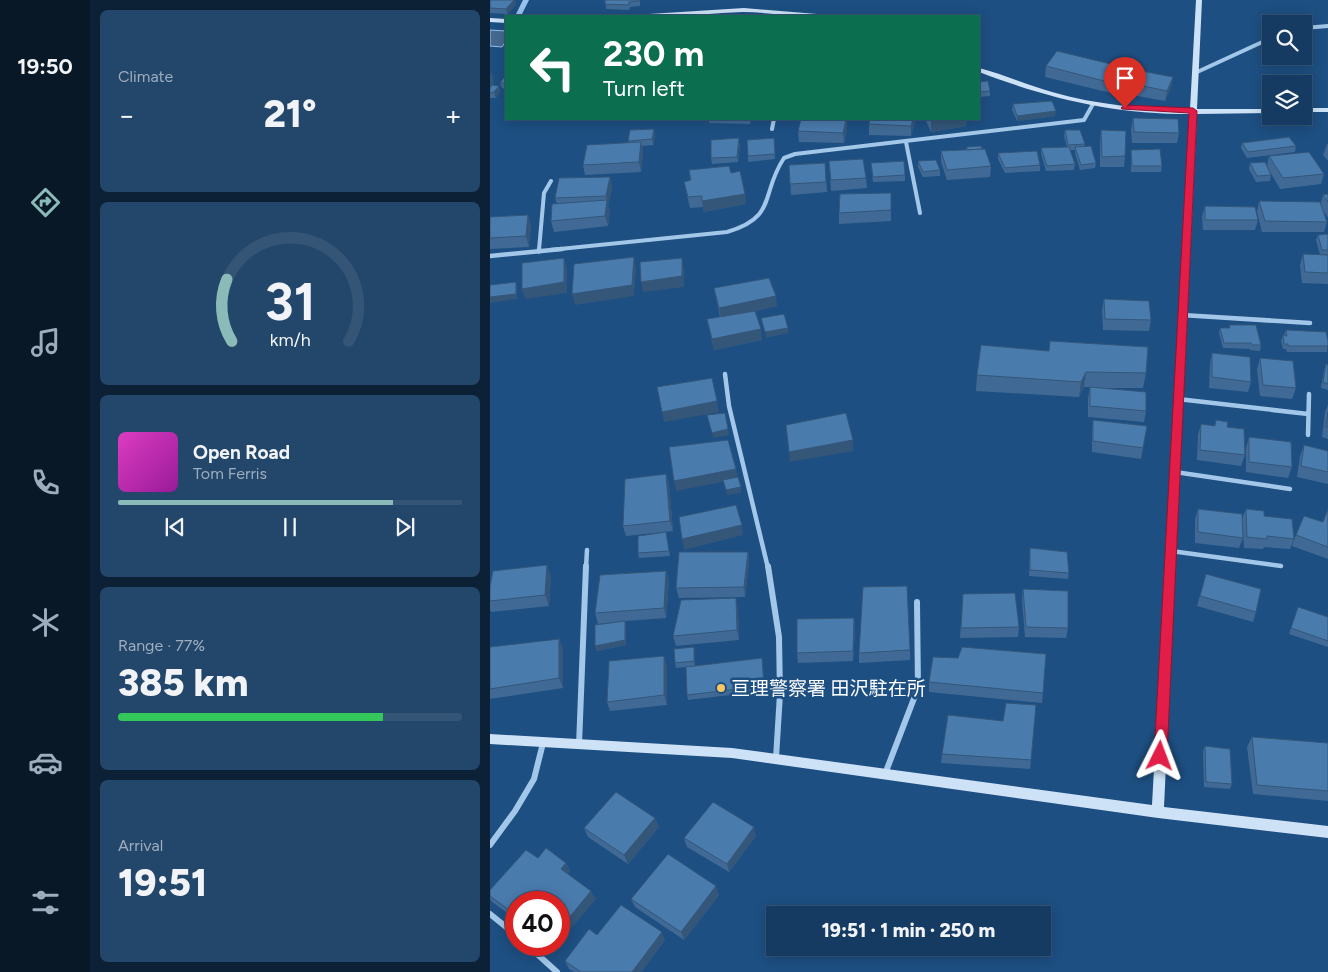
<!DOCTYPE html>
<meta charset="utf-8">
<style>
body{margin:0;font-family:Figtree,"Noto Sans JP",sans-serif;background:#23466b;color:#f1f3f6;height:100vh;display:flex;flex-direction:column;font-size:19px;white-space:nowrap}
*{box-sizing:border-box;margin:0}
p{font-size:16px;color:#9eadbe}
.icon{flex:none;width:28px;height:28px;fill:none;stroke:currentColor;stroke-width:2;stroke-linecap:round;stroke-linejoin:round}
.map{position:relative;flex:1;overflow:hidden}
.side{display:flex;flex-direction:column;gap:10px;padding:10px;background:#0c2036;width:400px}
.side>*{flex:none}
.banner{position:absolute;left:15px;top:15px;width:475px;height:105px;border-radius:0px;box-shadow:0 2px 12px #0003,0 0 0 1px #355577;background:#0b6e4f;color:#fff;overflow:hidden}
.controls{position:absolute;left:772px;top:15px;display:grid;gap:10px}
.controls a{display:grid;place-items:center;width:50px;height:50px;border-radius:0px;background:#163b62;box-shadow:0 2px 12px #0003,0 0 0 1px #355577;font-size:25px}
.speed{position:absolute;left:15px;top:891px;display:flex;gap:10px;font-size:25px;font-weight:700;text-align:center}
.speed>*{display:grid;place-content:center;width:65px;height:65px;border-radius:50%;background:#163b62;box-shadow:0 2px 12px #0003,0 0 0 1px #355577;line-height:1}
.speed .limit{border:8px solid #d22;background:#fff;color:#111}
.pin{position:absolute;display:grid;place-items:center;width:42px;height:42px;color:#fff;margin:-51px -21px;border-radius:50% 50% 50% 0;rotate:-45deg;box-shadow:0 0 5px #0007}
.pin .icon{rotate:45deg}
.me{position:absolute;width:55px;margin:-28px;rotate:3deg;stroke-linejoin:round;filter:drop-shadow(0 0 4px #0008)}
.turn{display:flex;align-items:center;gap:18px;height:105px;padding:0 15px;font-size:22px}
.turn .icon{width:65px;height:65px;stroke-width:2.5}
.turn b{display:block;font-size:35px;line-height:42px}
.big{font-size:38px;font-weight:800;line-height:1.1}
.side .widget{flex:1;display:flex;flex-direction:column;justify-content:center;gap:8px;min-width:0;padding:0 18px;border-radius:8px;background:#23466b}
.side .dial{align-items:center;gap:0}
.dial svg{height:130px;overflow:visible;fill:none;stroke:#355577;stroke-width:7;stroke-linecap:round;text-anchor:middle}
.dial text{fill:#f1f3f6;stroke:none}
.song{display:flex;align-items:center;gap:15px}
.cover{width:60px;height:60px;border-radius:8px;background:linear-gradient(135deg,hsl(310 70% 55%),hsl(300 70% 35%))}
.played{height:5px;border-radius:2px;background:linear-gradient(90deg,#8bbbb9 80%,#355577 80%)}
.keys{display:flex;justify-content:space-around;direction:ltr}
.heat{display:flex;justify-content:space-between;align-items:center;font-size:28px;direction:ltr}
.charge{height:8px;border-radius:4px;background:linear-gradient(90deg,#34c759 77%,#355577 0)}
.trip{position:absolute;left:276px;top:906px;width:285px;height:50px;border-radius:0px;background:#163b62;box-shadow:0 2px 12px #0003,0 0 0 1px #355577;font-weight:800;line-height:50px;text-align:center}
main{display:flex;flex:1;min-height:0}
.dock{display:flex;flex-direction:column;width:90px;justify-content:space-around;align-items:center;background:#091827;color:#9eadbe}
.dock .icon{width:35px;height:35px}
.dock .on{color:#8bbbb9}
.dock b{font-size:22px;color:#f1f3f6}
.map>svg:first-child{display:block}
.water{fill:#45698f;stroke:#96c2eb}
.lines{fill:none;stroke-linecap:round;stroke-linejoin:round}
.stream{fill:#96c2eb;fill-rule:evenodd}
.street-far2{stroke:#a3c7e9;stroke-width:4}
.street-far1{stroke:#a3c7e9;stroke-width:4.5}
.street{stroke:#a3c7e9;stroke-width:6}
.secondary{fill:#cee2f7;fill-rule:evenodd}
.wall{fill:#406a95}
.shaded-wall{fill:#345679}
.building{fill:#4a7bad;stroke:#345679}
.route{fill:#e11d48;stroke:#92132f}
.poi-dot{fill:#f9c561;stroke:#1d4f82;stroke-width:2}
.labels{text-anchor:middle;stroke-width:5;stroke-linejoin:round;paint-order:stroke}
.poi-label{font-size:19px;fill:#fff;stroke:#1d4f82;text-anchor:start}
</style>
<main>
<nav class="dock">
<b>19:50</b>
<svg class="icon on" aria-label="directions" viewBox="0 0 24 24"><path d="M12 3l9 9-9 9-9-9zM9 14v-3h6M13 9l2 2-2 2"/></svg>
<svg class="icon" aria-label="music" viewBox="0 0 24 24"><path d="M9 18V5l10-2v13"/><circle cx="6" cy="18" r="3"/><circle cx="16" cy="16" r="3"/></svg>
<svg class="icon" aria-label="phone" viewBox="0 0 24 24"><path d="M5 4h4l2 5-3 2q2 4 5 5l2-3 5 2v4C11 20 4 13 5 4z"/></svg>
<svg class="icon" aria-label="climate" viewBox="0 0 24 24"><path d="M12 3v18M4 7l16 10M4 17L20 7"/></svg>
<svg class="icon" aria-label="car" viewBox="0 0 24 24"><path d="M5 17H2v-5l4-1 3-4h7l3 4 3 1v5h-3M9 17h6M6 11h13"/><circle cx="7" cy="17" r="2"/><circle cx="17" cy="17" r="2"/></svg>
<svg class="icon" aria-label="filters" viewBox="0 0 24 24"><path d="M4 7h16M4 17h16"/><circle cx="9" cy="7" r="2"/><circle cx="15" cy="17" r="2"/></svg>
</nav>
<section class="side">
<div class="widget"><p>Climate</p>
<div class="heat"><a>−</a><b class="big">21°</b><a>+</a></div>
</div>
<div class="widget dial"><svg viewBox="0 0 100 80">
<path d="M14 69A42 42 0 1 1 86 69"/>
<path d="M14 69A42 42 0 0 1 11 31" stroke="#8bbbb9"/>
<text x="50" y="56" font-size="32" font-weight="700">31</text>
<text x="50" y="72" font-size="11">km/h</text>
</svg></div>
<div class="widget">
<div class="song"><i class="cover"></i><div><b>Open Road</b><p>Tom Ferris</p></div></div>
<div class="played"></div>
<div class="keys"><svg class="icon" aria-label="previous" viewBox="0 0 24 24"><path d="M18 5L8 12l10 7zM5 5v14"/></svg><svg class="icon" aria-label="pause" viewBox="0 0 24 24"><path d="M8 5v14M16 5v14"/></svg><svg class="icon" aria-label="next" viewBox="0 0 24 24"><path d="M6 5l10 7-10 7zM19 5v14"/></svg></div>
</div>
<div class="widget"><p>Range · 77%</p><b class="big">385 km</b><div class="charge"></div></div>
<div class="widget"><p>Arrival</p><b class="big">19:51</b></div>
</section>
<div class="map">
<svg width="838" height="972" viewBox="0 0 838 972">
<rect width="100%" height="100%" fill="#1d4f82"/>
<!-- water -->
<path class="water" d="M0 30 16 31V41L12 47 0 46Z"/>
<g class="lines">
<!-- stream -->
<path class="stream" d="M33 0H39L31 16H25Z"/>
<!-- street-far2 -->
<path class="street-far2" d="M814 28 838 26
M705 73 781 38
M282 129 284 119
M416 142 430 213
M49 250 54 193 61 181
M60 250 237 232C288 217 270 194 294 158L305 154 594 120 603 104"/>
<!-- street-far1 -->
<path class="street-far1" d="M49 252V249
M0 256 72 249
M692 315 820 323
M235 374 239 406 278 568
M688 399 818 414
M818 435 819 394
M685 472 800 489
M681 551 791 566
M96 568 97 550"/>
<!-- street -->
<path class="street" d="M278 566 289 637 290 694 286 758
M89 745 96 566
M395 774 428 688 427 602
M0 845 25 811 44 779 53 743
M0 914 26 935
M37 945 67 972"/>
<!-- secondary -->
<path class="secondary" d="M706 0H712L707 109H781V113L707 114 674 807 838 826V838L668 818 242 758 0 744V734L242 748 662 805 700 114C624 114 560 99 489 72V68C513 74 537 85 562 92 607 105 653 109 700 109Z
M254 8 327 14 330 16C304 18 279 12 253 12 220 13 188 18 156 16L159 14Z
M0 18 16 19V23L0 22Z
M814 108H838V112H814Z"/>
</g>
<!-- wall -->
<path class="wall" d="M0 0 26 4 18 14 0 13Z
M115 0H150V6L140 7 139 10 116 9Z
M556 66 633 67 632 77 621 93 555 77Z
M16 75V89L12 88 10 83Z
M683 77 681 87 675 101 637 94 639 83Z
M489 82 500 91V96L489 97Z
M9 86 10 91 6 98H0V88Z
M523 104 565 116 527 121 522 110Z
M643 118 689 133 687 143H642L641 129Z
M219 119H261L260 124 219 123Z
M357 119V128L354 143 309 142 308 131Z
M426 119 421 136 379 135V124Z
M435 119H477L476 126 441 132Z
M164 129 165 135 163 145 152 146 153 153 151 172 95 175 93 165 139 143 138 141Z
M575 130 595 144 594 147 606 163 605 168 590 170 585 153V150H580L585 164 584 170 556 171 551 154V148L577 147 574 136Z
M611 130 635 156 634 167H610V141Z
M284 138 285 159 258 162V156Z
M752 143 806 146 805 152 757 158 751 148Z
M250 144 248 162 222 164 221 158Z
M837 144H838V161L833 155Z
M477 147 492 149 501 166 500 177 457 180 451 162V151L476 150Z
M641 150 672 166 671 172H641Z
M508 153 550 165V171L515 173 508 159Z
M779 156 834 174 831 184 790 189 779 170 781 175 780 181 766 182 759 169 760 163 777 166Z
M339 161 376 178 377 188 341 191Z
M428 161 450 170V176L433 177 428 167Z
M335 163 337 192 301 195 299 165Z
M381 163 415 175V181L383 182Z
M199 170 241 173 256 204 214 212 213 207 200 208 194 182 200 180Z
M120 177 122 188 118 206 120 211 118 226 64 232 61 221 67 204 65 198Z
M401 193V221L349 224V213Z
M838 194V218L834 211 837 222 834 232H772L767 212 769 201 831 203 833 195Z
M715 206 768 220 765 230H713L712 217Z
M38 215 41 226 39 247 0 249V217Z
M838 234V255H830L826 240 828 235Z
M813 254 838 255V284L812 283 810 265Z
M224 288 287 306 262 312 272 340 224 350 217 319 230 317Z
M614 299 661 320 659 331 613 330 612 310Z
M739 325 771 345 770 351 760 350V349L733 348 729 333 730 328H739Z
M796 330 838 341 837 352H797L796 349H793L791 341 793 335H794Z
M491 345 656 373 653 388H607L656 411 654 422 598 417V398L600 387H594L589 397 486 391 487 375Z
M722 353 761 382 758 392 719 388 720 363Z
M770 358 806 388 802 399 770 396 767 369Z
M836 364 838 365V390L831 388 834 370Z
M838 405V439L832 437 835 412Z
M603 420 653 448 651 459 602 452V431Z
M726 420 737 427 755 455 751 466 707 460 708 435 711 424 724 426Z
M759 437 802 467 798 478 756 472V448Z
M814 445 838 451V484L807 477 810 456Z
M176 474 179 484 183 531 136 536 133 526Z
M708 509 753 538 749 548 705 543V519Z
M756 509 774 516 804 539 800 549 774 547 773 549 754 548 752 519Z
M838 509V559L802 546 806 535 833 522Z
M177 537 180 556 149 558 148 553Z
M540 548 579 573 578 579 539 576Z
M258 552 259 562 255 597 189 598 186 588Z
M176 571 179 581 176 618 135 621 136 626V645L107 651 105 646 135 621 108 624 105 613Z
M716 574 766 612 763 622 707 606Z
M61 576 59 606 1 612 0 609V586Z
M533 589 578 628 576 638 535 637 532 600Z
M473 594 529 627 528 637 470 638Z
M808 607 838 617V647L799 634Z
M248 608 249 640 186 646 183 636Z
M364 618 365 628 363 661 308 663 307 653Z
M69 639 73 649V688L0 699V689Z
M420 650V660L369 663V653Z
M205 652V666L272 658 275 691 198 700 197 695 196 667 186 668 185 663Z
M468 658 553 693 552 703 439 692V682Z
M177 666V705L120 711 117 702Z
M762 737 838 743V801L763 794 757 747Z
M715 746 742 784 740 789 714 787 713 751Z
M452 754 541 760 540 769 451 763Z
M165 818 169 827 138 864 98 837 94 828Z
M266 836 239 872 197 847 194 838Z
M48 858 76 863 80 871 78 874 106 899 26 902V919L2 902 0 898V890Z
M229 895 194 940 145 907 141 899Z
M107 935 175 940 151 972H84L79 969 75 961Z"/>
<!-- shaded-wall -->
<path class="shaded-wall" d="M24 0H25L26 4 18 14 16 9Z
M633 67 632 77 621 93 622 83Z
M2 73 4 83 0 87V74Z
M683 77 681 87 675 101 677 91Z
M9 86 10 91 6 98 4 92Z
M566 111 565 116 527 121V116Z
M357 119V128L354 143 353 133Z
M423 119H426L421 136V126Z
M456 119H477L476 126 441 132V121Z
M164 129 165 135 163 145 162 139Z
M249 138 250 144 248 162 247 157Z
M151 142 153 153 151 172 149 162Z
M120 177 122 188 118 206 120 211 118 226 115 216 117 201 116 196Z
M255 194 256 204 214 212 212 201Z
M38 215 41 226 39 247 36 236Z
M144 257 146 268 144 296 85 305 82 294Z
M74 258 77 269V293L35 299 32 289Z
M192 258 194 269V287L153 292 151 282Z
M26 282 27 288V299L0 303V297Z
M286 296 287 306 231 319 229 308Z
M298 328 299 333 276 338 275 332Z
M271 329 272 340 224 350 222 339Z
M596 372 594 387 589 397 591 382Z
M227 401 229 412 174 422 172 412Z
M238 429 239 435 223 438 222 433Z
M363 440V451L300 462 299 452Z
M246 469 248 479 186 491 184 481Z
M176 474 179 484 183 531 180 521Z
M251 487V493L237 495 236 490Z
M252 525 253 535 194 550 192 539Z
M258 552 259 562 255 597 254 587Z
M57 565 61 576 59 606 55 595Z
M176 571 179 581 176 618 174 608Z
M246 598 248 608 249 640 247 630Z
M364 618 365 628 363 661V651Z
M135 621 136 626V645L107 651 105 646Z
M69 639 73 649V688L69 678Z
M204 647 205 652V666L204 661Z
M174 656 177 666V705L174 695Z
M165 818 169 827 138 864 134 855Z
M264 827 266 836 239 872 237 864Z
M76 863 80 871 75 878 71 869Z
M226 886 229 895 194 940 191 932Z
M101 891 106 899 69 943V930Z
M172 932 175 940 151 972H142Z"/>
<!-- building -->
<path class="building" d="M1 0H24L16 9 0 8V1Z
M115 0H149V1L139 2 138 5 115 4Z
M567 51 633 67 622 83 556 66Z
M646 70 683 77 677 91 639 83Z
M16 75V83H10Z
M498 81 500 91 489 92V82Z
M2 85 9 86 4 92 0 93V88Z
M562 101 566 111 527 116 523 104Z
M643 118 688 119 689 133 644 132Z
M311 119H356L353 133 308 131Z
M380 119H423L421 126 379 124Z
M440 119H456L441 121Z
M164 129 162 139 138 141 140 130Z
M575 130H590L595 144 578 145Z
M611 130 636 131 635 156 612 157Z
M799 137 806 146 758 152 752 143Z
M249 138 247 157 221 158V140Z
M284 138 285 154 258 156 257 140Z
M151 142 149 162 93 165 97 145Z
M491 146 492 149 477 150V147Z
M601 146 606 163 591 165 585 147Z
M579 147 585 164 557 166 551 148Z
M495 149 501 166 457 170 451 151Z
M670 149 672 166H642L641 150Z
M547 151 550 165 515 168 508 153Z
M819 152 834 174 793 178 779 156Z
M373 159 376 178 341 180 339 161Z
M446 160 450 170 433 172 428 161Z
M414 161 415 175 383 177 381 163Z
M775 162 781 175 767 176 760 163Z
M335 163 336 182 300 184 299 165Z
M239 166 241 173 250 171 255 194 212 201V196L198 197 194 182 201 180 199 170Z
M120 177 116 196 65 198 69 178Z
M401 193V210L349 213 350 194Z
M838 194V202L833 195Z
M117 200 115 216 61 221 62 204Z
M769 201 830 202 837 222 775 221Z
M715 206 765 207 768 220H715Z
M38 215 36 236 0 238V217Z
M838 234V250H832L828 235Z
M813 254 838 255V273L815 272Z
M144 257 142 285 82 294 84 264Z
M74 258V282L32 289V263Z
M192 258V276L151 282 150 262Z
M279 278 286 296 229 308 224 288Z
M26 282V294L0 297V285Z
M614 299 659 301 661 320 615 319Z
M265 311 271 329 222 339 217 319Z
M294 314 298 328 275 332 271 318Z
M739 325H766L771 345H762L761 343H734L730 328H740Z
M796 330 836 332 838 341V346H798V344H794L793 335 797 336Z
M560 341 658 347 656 373 596 372 591 382 487 375 491 345 559 351Z
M722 353 760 357 761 382 722 377Z
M770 358 803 361 806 388 773 385Z
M836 364 838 365V384L833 382Z
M222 378 227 401 172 412 167 387Z
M600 387 656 392V411L600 406Z
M838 412V427H836Z
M235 413 238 429 222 433 217 415Z
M356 413 363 440 299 452 296 425Z
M603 420 657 426 653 448 603 441Z
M726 420 738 422 737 427 754 429 755 455 710 450 711 424 725 426Z
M759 437 801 442 802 467 759 462Z
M238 440 246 469 184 481 179 447Z
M814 445 838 451V472L811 466Z
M176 474 180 521 133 526 135 479Z
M248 477 251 487 236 490 233 480Z
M246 505 252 525 192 539 189 517Z
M708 509 752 514 753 538 708 532Z
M756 509 774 511V516L802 519 804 539 777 536V539L757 537Z
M838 509V547L806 535 814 516 833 522Z
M176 532 179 551 148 553V536Z
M540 548 577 552 579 573 540 570Z
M189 552H258L254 587 186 588Z
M57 565 55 595 0 601V586L3 571Z
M176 571 174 608 105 613 110 575Z
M716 574 771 589 766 612 710 596Z
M417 586 420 650 369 653 373 587Z
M533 589 578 591V628L536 627Z
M525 593 529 627 471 628 473 594Z
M246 598 247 630 183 636 191 600Z
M808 607 838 617V641L801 628Z
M364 618 363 651 307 653V619Z
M135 621V640L105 646V625Z
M69 639V678L0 689V647Z
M204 647V661L185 663 184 649Z
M472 647 556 654 553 693 439 682 443 657 468 658Z
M174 656V695L117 702 119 661Z
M272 658 274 686 197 695 196 667Z
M516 703 546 705 541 760 452 754 458 715 513 721Z
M762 737 838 743V791L767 785Z
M715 746 740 749 742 784 716 782Z
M126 792 165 818 134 855 94 828Z
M223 802 264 827 237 864 194 838Z
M56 848 76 863 71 869 101 891 69 930V902H26V915L0 896V890L36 850 48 858Z
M178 854 226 886 191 932 141 899Z
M131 905 172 932 142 972H91L75 961 99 929 107 935Z"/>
<!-- route -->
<path class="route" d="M635 105 703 108 707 111 677 756 675 761 670 762 666 761 664 756 699 113 632 109 631 108Z"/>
<!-- markers -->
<circle class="poi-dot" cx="231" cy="688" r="5"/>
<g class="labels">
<!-- poi labels -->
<g class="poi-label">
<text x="241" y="695">亘理警察署 田沢駐在所</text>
</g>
</g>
</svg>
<div class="controls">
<a><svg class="icon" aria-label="search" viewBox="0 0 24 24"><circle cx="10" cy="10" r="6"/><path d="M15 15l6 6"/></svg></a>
<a><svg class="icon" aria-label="layers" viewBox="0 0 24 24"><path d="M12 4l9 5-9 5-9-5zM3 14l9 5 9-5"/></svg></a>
</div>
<div class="speed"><div class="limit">40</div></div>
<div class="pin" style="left:635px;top:108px;background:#d93025"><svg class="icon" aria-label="arrive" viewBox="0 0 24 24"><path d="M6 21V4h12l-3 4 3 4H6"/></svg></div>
<svg class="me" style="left:670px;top:756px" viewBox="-20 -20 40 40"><path d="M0-17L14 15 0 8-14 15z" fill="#e11d48" stroke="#fff" stroke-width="4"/></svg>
<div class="trip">19:51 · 1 min · 250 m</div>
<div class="banner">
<div class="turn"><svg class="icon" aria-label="left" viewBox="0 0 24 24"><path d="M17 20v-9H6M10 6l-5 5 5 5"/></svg><div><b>230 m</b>Turn left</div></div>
</div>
</div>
</main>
